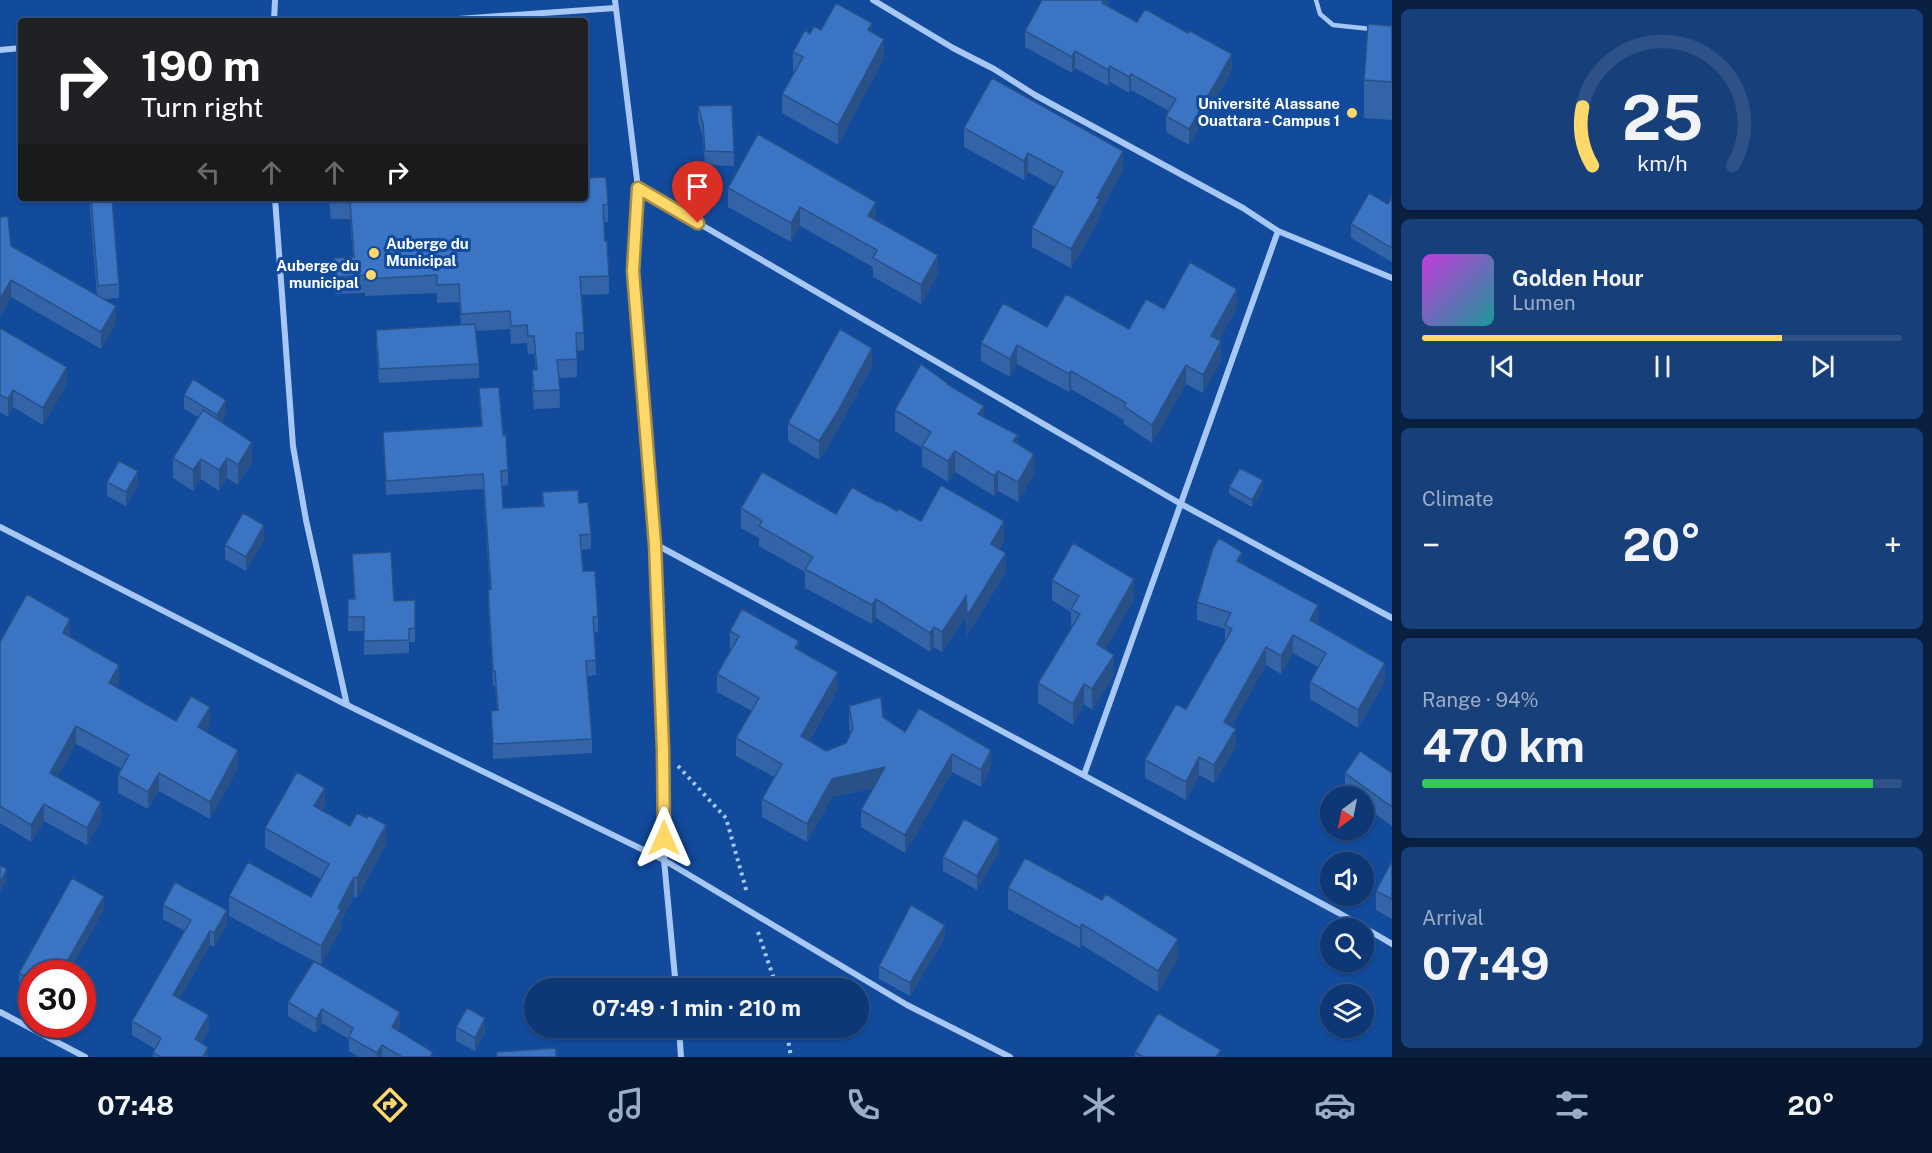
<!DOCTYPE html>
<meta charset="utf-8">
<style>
body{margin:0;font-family:"Public Sans",sans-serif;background:#173f7a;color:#f1f3f6;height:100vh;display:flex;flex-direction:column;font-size:22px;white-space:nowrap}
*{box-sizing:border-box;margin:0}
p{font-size:20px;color:#9bacc5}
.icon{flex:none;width:33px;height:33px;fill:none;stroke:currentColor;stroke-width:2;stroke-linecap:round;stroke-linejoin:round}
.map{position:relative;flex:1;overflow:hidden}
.sheet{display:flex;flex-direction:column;gap:9px;padding:9px;background:#081f40;width:540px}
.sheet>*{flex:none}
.hud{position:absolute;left:18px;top:18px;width:570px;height:183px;border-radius:6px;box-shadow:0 2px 4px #0004,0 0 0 2px #2e5287;background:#202124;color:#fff;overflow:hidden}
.needle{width:39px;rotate:212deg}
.fabs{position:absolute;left:1320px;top:786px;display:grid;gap:12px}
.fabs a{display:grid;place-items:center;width:54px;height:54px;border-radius:50%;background:#0e3875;box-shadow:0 2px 4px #0004,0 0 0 2px #2e5287;font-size:30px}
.speed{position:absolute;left:18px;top:960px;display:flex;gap:12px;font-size:30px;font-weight:700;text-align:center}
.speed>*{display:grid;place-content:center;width:78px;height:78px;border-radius:50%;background:#0e3875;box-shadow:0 2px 4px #0004,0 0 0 2px #2e5287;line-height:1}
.speed .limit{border:9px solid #d22;background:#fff;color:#111}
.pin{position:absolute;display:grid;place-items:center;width:51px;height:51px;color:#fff;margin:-62px -26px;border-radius:50% 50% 50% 0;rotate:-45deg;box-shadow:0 0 6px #0007}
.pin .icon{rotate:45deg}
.me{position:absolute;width:66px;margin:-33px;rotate:0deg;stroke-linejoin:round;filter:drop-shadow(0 0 4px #0008)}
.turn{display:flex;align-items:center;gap:21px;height:126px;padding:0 24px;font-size:27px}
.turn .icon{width:78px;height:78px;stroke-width:2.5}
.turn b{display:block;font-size:42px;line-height:51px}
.lanes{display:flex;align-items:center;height:57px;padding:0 24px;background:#0003;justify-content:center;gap:30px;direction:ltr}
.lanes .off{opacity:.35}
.big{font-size:45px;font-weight:700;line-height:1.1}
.sheet .tile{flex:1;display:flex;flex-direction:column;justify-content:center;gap:9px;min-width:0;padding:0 21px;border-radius:9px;background:#173f7a}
.sheet .dial{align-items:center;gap:0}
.dial svg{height:156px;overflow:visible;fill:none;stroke:#2e5287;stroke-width:7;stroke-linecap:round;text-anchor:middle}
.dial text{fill:#f1f3f6;stroke:none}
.song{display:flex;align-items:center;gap:18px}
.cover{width:72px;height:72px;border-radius:9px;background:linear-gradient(135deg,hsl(290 70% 55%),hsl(180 70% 35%))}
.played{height:6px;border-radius:3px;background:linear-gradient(90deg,#ffd86a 75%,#2e5287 75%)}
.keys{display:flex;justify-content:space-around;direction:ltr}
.heat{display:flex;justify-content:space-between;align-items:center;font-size:33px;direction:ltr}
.charge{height:9px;border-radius:4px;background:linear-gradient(90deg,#34c759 94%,#2e5287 0)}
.trip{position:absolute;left:524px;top:978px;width:345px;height:60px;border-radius:30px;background:#0e3875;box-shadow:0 2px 4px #0004,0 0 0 2px #2e5287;font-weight:700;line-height:60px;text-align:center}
.tab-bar{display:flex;height:96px;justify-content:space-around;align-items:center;background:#06162f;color:#9bacc5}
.tab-bar .icon{width:42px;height:42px}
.tab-bar .on{color:#ffd86a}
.tab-bar b{font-size:27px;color:#f1f3f6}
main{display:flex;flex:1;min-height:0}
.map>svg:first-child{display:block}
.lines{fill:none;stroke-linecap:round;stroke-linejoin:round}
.path{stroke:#a7c8f4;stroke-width:4;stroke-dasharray:3 4.5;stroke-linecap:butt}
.service{stroke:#a7c8f4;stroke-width:4.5}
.minor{stroke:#a7c8f4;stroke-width:6}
.wall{fill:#3364a8}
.shaded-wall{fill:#295188}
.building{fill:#3b74c3;stroke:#295188;stroke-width:1.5}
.route-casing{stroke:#a68c45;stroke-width:15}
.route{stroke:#ffd86a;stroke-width:10}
.poi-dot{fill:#ffd86a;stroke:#124a9c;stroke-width:2}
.labels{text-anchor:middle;stroke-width:6;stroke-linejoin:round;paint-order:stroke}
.poi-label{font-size:15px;font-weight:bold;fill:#fff;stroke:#124a9c;text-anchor:end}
</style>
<main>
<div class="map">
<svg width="1392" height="1057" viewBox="0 0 1392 1057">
<rect width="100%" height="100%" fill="#124a9c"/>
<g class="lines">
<!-- path -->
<path class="path" d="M678 766 726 818 747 893
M758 932 777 988
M786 1028 791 1057"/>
<!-- service -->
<path class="service" d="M1316 0 1320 14 1333 25 1371 29"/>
<!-- minor -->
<path class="minor" d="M615 0 638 188 633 271 655 544 663 750 664 860 676 988
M873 0 953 48 994 69 1035 95 1243 208 1278 231 1392 278
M274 21 275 0
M430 21 615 8
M0 50 21 48
M638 188 1181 504 1392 618
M275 198 293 446 306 520 347 705
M0 527 347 705 664 860 907 1005 1010 1057
M655 544 1339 913 1392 944
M1084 775 1278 231
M0 1012 85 1057
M679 1028 681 1057"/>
</g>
<!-- wall -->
<path class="wall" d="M1108 0V6L1137 22 1232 70 1189 145 1166 132V116L1169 111 1131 90 1129 93 1110 82 1108 86 1075 68 1072 73 1025 47V31Z
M1392 26V120L1364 118V80Z
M821 30 872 33 884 58 838 145 782 113V94L795 72 793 71V52L810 34Z
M698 106 734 152V166L705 165 703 138 698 120Z
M964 128 1123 170 1100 212V218L1071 268 1032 247V228L1055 187 1028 172 1024 180 964 147Z
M728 188 876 221 938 274 921 304 873 277V267L800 226 791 242 728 207Z
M1392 197V262L1351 238V224L1388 204Z
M90 198 119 284V298L104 299 116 323 101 349 11 297 0 317V217L11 246 97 296 90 209Z
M329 198H585L608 204V222H604L605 241 609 276V294L582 295 584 333V350L577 351V377L559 378 560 408 534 409 532 388V370H536L534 354H528L527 343 511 344 510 329 476 331 479 364V378L379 383 376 344V330L461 325 459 302 437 303V293L365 296V293L335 294 334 258H353L350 219H331Z
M1237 307 1219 340 1221 360 1203 393 1186 384 1152 443 1124 424V420L1071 389 1069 392 1017 364 1010 377 981 361V343L1047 327 1129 329 1164 309Z
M0 328 67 384 43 425 13 407 8 417 0 412Z
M872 366 838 429 819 460 788 441V423Z
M947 385 984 417 1018 444 1034 474 1018 502 998 491 994 496 955 472 948 482 922 466V448L895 431V410Z
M479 388 503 435 508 470V485L502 486 503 508 542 506V492L579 503 591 534V549L581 550 583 571 598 617V632H594L596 675 587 676 592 739V753L493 759 491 711 497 710 495 686H493L488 604V590H490L483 489 386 495 383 432 481 426Z
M184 395 226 413 221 422 252 462 238 485 227 478 219 491 201 479 193 491 173 478V458L198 417 184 409Z
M107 482 138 485 126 506 107 496Z
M1229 487 1263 488 1252 507 1229 494Z
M878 502 921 521 1004 541 999 549 1006 572 967 636 966 616 942 652 934 647 930 652 876 618 872 624 805 588V572L759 546V538L741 528V508L836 514Z
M264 539 246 571 225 559V545Z
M352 554 394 601 415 600V642H409V653L364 655V631H348V599H354Z
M1242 564 1318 623 1317 624 1385 681 1358 728 1310 699V682L1318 667 1293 653 1281 674 1266 665 1231 727 1236 747 1214 783 1199 775 1186 800 1145 778V760L1186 709 1225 641V629L1197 620V602Z
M1052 580 1134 599 1105 649 1114 675 1113 677 1092 710 1084 704 1073 725 1038 703V683L1071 628V612L1052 600Z
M730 631 799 650 838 689 809 741 826 751 846 743 850 733 849 723V706L883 717 905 732 991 767 981 787 952 772 905 853 861 827V810L873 788 832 797 807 842 762 817V799L774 777 736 756V738L752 711 717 692V674L731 649H730Z
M70 636 119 682 116 688 176 721 210 724 205 732 238 768 210 819 159 791 148 809 118 793V775L122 769 76 744 57 777 101 820 87 845 44 821 31 842 0 823V642Z
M1345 773H1392V826L1364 806V796H1350L1345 793Z
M325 807 323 811 386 844 357 898 354 896 341 921V929L321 965 400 1026 397 1031 433 1057H359L349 1051V1039L322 1023 316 1033 288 1016V1002L314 961 229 916V896L311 897 321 879 265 848V828Z
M999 852 977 890 943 871V857Z
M1392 861V919L1376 910V891Z
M1008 888 1178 959 1158 992 1082 945 1080 948 1008 909Z
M163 905 227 924 214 947 210 945 179 999 209 1029 201 1043 208 1057H153V1053L155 1049 132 1035V1021L185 931 163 919Z
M104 910 32 974V994L19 987V973Z
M945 937 910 996 879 979V966Z
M456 1027 485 1032 475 1051 456 1041Z
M1135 1052 1221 1057H1135Z"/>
<!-- shaded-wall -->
<path class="shaded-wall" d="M1104 0H1108V9L1102 3Z
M872 23V43L868 30Z
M884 39V58L838 145V125Z
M1075 51V68L1072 73V57Z
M1232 54V70L1189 145V129Z
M1110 66V82L1108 86V70Z
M1131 74V90L1129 93V77Z
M1123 151V170L1100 212V218L1071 268V249L1097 198Z
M1028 153V172L1024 180V161Z
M876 202V221L868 216Z
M800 207V226L791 242V223Z
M938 255V274L921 304V285Z
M11 280V297L0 317V299Z
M1237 289V307L1211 354V336Z
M116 306V323L101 349V332Z
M1221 341V360L1203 393V375Z
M1017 345V364L1010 377V359Z
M872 348V366L838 429 819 460V441Z
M1186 365V384L1152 443V425Z
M67 367V384L43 425V408Z
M1071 371V389L1069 392V374Z
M13 390V407L8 417V399Z
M226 400V413L217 428V415Z
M984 406V427L978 414Z
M1018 435V455L1013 441Z
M252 442V462L238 485V465Z
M955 451V472L948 482V461Z
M1034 454V474L1018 502V482Z
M227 458V478L219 491V470Z
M201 459V479L193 491V470Z
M138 471V485L126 506V492Z
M998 471V491L994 496V476Z
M1263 480V488L1252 507V500Z
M1004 521V541L991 564V544Z
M264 525V539L246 571V557Z
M1242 552V570L1237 561Z
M1006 553V572L967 636V616Z
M1134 579V599L1097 664V644Z
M966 596V616L942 652V632Z
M876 599V618L872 624V605Z
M1318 605V623L1310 638V620Z
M70 619V636L63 650V633Z
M934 627V647L930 652V633Z
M1293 635V653L1281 674V656Z
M799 641V658L795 648Z
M1266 647V665L1224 740V722Z
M1114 655 1113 677 1092 710V689Z
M1385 663V681L1358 728V710Z
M119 665V682L109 701V683Z
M838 672V689L801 754V736Z
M1084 684V704L1073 725V704Z
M210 707V724L198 745V727Z
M76 726V744L50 791V773Z
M1236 729V747L1214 783V765Z
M238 750V768L210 819V802Z
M991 750V767L981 787V770Z
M952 754V772L905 853V835Z
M1199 757V775L1186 800V782Z
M885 767V785L832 797 807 842V824L832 779Z
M159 773V791L148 809V792Z
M325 788V807L314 826V806Z
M101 802V820L87 845V828Z
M44 804V821L31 842V825Z
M386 825V844L357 898V878Z
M999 838V852L977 890V876Z
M7 869V880L0 893V882Z
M354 877V896L341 921V929L321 965V946L338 908Z
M104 896V910L68 974H60Z
M227 910V924L214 947V933Z
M1082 924V945L1080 948V928Z
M945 925V937L910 996V983Z
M210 931V945L173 1009V995Z
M1178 939V959L1158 992V971Z
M322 1009V1023L316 1033V1019Z
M400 1012V1026L392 1041V1027Z
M209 1015V1029L195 1053V1039Z
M485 1018V1032L475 1051V1038Z
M382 1045V1057H377V1053Z
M208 1047V1057H203Z"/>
<!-- building -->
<path class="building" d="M1042 0H1104L1102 3 1137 22 1145 9 1188 33 1190 31 1232 54 1189 129 1166 116 1176 99 1131 74 1129 77 1110 66 1108 70 1075 51 1072 57 1025 31Z
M836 3 872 23 868 30 884 39 838 125 782 94 803 57 793 52 805 30 810 34 814 26 821 30Z
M1368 24 1392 26V82L1364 80Z
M992 78 1123 151 1097 198 1100 199 1071 249 1032 228 1063 172 1028 153 1024 161 964 128Z
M732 105 734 152 705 151 703 124 698 106Z
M758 134 876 202 868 216 938 255 921 285 873 258 877 250 800 207 791 223 728 188Z
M606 177 608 204 603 205 605 241H607L609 276 580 277 584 333H576L577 359 557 360 560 390 534 391 532 370H537L534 336H528L527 325 511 326 510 311 461 314 459 284 437 285V275L365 279V275L335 277 334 258 354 257 350 201 331 202V198H585V178Z
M1369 193 1388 204 1392 197V248L1351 224Z
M91 198H112L119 284 98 286Z
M8 216 11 246 116 306 101 332 11 280 0 299V217Z
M1190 262 1237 289 1211 336 1221 341 1203 375 1186 365 1152 425 1124 406 1126 403 1071 371 1069 374 1017 345 1010 359 981 343 1003 303 1047 327 1066 294 1129 329 1146 299 1164 309Z
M475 324 479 364 379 369 376 330Z
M0 328 67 367 43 408 13 390 8 399 0 395Z
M840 329 872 348 838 411 819 441 788 423Z
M921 364 947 383V384L984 406 978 414 1018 435 1013 441 1034 454 1018 482 998 471 994 476 955 451 948 461 922 446 931 432 895 410Z
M193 379 226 400 217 415 184 395Z
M499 387 503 435H506L508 470 501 471 503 508 544 506 542 492 578 490 579 503 588 502 591 534 580 535 583 571H595L598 617H593L596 660 586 661 592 739 493 744 491 711 498 710 495 671H493L488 590 491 589 483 474 386 481 383 432 482 426 479 388Z
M203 410 252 442 238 465 227 458 219 470 201 459 193 470 173 458Z
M119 461 138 471 126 492 107 482Z
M1240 468 1263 480 1252 500 1229 487Z
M762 472 836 514 852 487 878 502 879 501 897 511 899 509 921 521 941 485 1004 521 991 544 1006 553 967 616 966 596 942 632 934 627 930 633 876 599 872 605 805 569 813 557 759 526 762 521 741 508Z
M243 513 264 525 246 557 225 545Z
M1219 538 1242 552 1237 561 1318 605 1310 620 1385 663 1358 710 1310 682 1326 653 1293 635 1281 656 1266 647 1224 722 1236 729 1214 765 1199 757 1186 782 1145 760 1176 704 1186 709 1232 629 1225 625 1231 613 1197 602 1213 548Z
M1073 543 1134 579 1097 644 1114 655 1113 657 1092 689 1084 684 1073 704 1038 683 1080 614 1071 609 1079 596 1052 580Z
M391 552 394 601 415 600V628L409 629V640L364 641V617H348V599H355L352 554Z
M27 594 70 619 63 633 119 665 109 683 176 721 191 696 210 707 198 727 238 750 210 802 159 773 148 792 118 775 129 755 76 726 50 773 101 802 87 828 44 804 31 825 0 806V642Z
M742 609 799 641 795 648 838 672 801 736 826 751 846 743 853 729 849 706 881 697 883 717 905 732 919 708 991 750 981 770 952 754 905 835 861 810 885 767 832 779 807 824 762 799 782 764 736 738 759 698 717 674 739 636 730 631Z
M1360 751 1392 773V807L1345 773Z
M297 772 325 788 314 806 350 826 357 813 367 818 368 815 386 825 357 878 354 877 338 908 341 910 321 946 229 896 248 862 311 897 329 864 265 828Z
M964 819 999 838 977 876 943 857Z
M1025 858 1102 900 1106 894 1178 939 1158 971 1082 924 1080 928 1008 888Z
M1392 861V899L1376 891Z
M0 865 7 869 0 882Z
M72 878 104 896 60 974H32V980L19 973Z
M175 882 227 910 214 933 210 931 173 995 209 1015 195 1039 208 1047 203 1057H161L153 1053 161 1038 132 1021 191 920 163 905Z
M911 905 945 925 910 983 879 966Z
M314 961 400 1012 392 1027 433 1052 430 1057H402L382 1045 377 1053 349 1037 353 1028 322 1009 316 1019 288 1002Z
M467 1008 485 1018 475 1038 456 1027Z
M1158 1013 1221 1050 1216 1057H1143L1135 1052Z
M556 1048V1057H497L496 1052Z"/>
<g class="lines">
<defs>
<path id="route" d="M664 838 663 750 655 544 633 271 638 188 698 223"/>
</defs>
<!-- route casing -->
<use href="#route" class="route-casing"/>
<!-- route -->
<use href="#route" class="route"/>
</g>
<!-- markers -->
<g class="poi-dot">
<circle cx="1352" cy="113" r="6"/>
<circle cx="374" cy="253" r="6"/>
<circle cx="371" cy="275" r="6"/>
</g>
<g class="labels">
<!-- poi labels -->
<g class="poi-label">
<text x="1340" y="109">Université Alassane<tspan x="1340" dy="17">Ouattara - Campus 1</tspan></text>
<text x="386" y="249" text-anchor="start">Auberge du<tspan x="386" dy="17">Municipal</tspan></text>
<text x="359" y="271">Auberge du<tspan x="359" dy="17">municipal</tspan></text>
</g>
</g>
</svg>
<div class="fabs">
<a><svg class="needle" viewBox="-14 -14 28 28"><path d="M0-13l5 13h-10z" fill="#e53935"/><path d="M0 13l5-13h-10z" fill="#9bacc5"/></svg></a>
<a><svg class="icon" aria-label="sound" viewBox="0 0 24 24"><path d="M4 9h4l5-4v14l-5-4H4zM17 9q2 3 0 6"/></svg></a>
<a><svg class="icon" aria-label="search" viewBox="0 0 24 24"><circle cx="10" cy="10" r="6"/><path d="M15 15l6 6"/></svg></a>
<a><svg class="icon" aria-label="layers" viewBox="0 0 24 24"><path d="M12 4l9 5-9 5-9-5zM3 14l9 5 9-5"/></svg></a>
</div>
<div class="speed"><div class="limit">30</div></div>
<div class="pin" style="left:698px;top:223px;background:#d93025"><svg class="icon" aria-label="arrive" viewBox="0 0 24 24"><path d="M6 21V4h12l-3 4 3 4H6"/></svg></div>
<svg class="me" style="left:664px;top:838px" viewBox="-20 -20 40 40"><path d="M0-17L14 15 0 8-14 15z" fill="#ffd86a" stroke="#fff" stroke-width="4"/></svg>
<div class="trip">07:49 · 1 min · 210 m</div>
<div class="hud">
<div class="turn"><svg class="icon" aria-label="right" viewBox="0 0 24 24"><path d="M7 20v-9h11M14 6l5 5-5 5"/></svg><div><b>190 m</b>Turn right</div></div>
<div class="lanes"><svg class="icon off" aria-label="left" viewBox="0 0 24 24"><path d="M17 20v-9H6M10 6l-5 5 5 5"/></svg><svg class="icon off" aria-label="ahead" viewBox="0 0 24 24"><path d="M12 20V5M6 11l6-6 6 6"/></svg><svg class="icon off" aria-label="ahead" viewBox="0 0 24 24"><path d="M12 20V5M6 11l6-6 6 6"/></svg><svg class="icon" aria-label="right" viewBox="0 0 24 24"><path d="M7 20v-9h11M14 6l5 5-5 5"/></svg></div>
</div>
</div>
<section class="sheet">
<div class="tile dial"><svg viewBox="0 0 100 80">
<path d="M14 69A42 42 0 1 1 86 69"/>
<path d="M14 69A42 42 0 0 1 9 39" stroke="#ffd86a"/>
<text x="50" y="56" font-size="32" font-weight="700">25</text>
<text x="50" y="72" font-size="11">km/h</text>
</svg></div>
<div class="tile">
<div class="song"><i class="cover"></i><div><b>Golden Hour</b><p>Lumen</p></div></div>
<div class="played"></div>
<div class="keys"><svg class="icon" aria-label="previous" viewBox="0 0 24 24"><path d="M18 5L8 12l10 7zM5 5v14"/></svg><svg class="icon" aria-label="pause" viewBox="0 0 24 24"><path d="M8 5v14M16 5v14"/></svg><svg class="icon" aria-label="next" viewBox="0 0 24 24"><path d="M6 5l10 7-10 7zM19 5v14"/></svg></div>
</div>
<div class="tile"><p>Climate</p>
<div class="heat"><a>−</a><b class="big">20°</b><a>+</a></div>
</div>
<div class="tile"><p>Range · 94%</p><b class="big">470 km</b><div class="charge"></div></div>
<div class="tile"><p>Arrival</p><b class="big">07:49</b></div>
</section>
</main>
<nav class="tab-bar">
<b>07:48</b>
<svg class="icon on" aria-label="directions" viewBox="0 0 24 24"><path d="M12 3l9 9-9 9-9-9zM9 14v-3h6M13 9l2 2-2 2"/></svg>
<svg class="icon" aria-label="music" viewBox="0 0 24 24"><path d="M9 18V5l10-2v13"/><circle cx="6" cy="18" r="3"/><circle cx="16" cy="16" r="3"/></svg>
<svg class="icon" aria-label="phone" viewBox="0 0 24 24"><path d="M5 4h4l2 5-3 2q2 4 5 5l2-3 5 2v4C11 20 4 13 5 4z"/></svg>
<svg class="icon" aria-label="climate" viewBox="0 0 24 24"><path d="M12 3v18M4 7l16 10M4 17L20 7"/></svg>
<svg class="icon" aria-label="car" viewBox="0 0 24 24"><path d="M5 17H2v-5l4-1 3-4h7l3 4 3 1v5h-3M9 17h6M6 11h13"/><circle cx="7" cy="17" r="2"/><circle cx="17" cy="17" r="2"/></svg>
<svg class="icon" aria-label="filters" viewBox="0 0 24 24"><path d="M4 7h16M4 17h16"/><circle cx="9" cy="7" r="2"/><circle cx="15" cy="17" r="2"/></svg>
<b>20°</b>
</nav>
